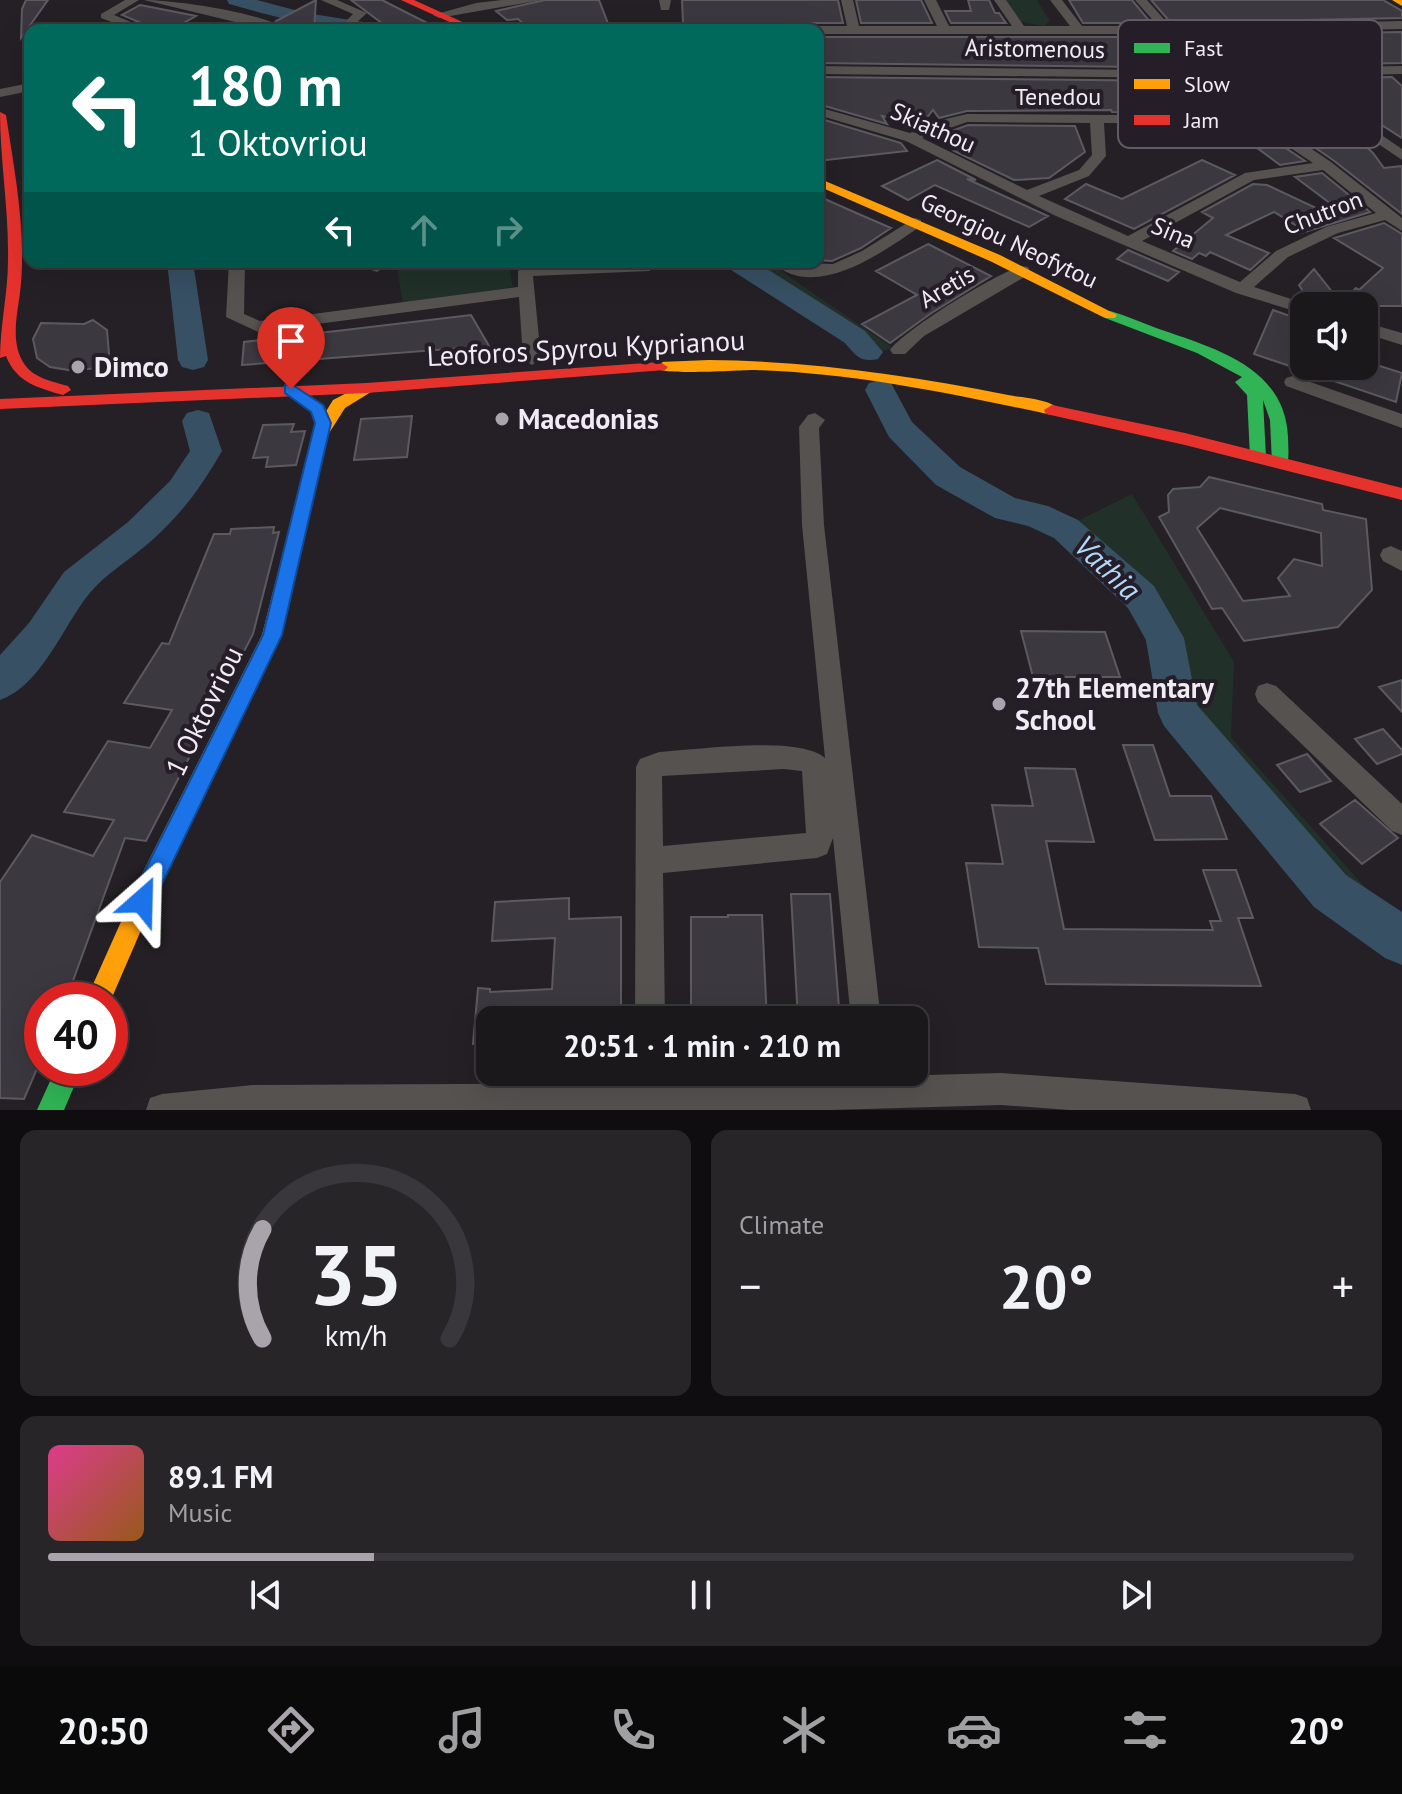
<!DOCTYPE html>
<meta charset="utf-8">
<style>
body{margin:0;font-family:"PT Sans",sans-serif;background:#282529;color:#f1f3f6;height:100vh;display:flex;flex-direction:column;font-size:30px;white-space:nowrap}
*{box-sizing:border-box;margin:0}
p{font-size:26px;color:#a0a0a3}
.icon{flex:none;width:44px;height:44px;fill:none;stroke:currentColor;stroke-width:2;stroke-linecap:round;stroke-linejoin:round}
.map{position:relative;height:1110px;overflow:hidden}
.panel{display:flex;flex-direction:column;gap:20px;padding:20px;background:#0f0d0f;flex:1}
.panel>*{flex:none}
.hud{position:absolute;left:24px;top:24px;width:800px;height:244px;border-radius:16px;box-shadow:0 8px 32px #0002,0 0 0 2px #39373b;background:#00695c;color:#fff;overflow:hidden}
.tools{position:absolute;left:1290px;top:292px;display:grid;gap:16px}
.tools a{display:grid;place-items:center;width:88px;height:88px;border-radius:16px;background:#1b181c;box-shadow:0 8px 32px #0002,0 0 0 2px #39373b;font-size:40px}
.speed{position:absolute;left:24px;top:982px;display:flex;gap:16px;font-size:40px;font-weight:700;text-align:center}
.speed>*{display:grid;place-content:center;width:104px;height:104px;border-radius:50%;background:#1b181c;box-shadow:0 8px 32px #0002,0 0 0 2px #39373b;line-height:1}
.speed .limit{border:12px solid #d22;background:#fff;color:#111}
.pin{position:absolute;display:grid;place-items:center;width:68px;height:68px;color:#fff;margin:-82px -34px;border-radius:50% 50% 50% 0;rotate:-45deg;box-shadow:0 0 8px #0007}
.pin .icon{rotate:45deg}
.me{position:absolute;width:88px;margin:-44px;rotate:25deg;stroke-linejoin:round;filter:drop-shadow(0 0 6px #0008)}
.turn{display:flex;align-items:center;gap:28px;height:168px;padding:0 32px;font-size:36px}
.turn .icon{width:104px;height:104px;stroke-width:2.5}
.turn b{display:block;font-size:56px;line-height:68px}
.lanes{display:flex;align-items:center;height:76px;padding:0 32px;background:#0003;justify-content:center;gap:40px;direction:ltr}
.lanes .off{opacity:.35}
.big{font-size:60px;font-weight:600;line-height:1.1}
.panel .card{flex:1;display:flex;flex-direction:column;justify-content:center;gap:12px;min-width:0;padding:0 28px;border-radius:16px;background:#282529}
.panel .dial{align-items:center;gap:0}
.dial svg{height:208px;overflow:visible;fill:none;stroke:#39373b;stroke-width:7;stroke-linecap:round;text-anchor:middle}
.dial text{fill:#f1f3f6;stroke:none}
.song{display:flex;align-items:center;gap:24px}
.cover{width:96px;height:96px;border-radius:12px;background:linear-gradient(135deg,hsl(330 70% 55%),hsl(30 70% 35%))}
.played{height:8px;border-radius:4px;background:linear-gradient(90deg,#a9a4ab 25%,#39373b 25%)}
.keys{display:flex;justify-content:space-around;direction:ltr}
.heat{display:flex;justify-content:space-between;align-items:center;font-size:44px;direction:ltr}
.panel .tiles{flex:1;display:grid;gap:20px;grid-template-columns:1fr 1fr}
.card:last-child{grid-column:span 2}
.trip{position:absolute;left:476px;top:1006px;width:452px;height:80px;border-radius:16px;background:#1b181c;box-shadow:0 8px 32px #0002,0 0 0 2px #39373b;font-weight:600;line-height:80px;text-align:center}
.menu{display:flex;height:128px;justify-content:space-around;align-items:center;background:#0b0a0b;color:#a0a0a3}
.menu .icon{width:56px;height:56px}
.menu .selected{color:#a9a4ab}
.menu b{font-size:36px;color:#f1f3f6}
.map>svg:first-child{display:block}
.green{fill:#213029}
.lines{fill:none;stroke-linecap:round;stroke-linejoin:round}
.river{fill:#375063;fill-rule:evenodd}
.building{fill:#3b3840;stroke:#5c5a60;stroke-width:2;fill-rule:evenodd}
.street{fill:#555250;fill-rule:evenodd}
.fast{fill:#30b455;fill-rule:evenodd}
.slow{fill:#ff9f0a;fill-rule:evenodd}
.jam{fill:#e5322d;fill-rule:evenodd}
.route{fill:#1a73e8;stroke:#114b97;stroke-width:2}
.poi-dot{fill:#a9a4ab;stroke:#251d28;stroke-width:3}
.labels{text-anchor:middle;stroke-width:8;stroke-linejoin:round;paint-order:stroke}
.far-street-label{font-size:24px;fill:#f1ebf3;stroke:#251d28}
.street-label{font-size:28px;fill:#f1ebf3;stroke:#251d28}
.poi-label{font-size:28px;font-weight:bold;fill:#f1ebf3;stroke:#251d28;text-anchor:start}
.water-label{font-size:30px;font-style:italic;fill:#b0d9f9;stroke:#251d28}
.key{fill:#251d28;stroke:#625b65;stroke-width:2}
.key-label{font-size:22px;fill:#f1ebf3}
</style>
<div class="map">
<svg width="1402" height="1110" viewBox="0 0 1402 1110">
<rect width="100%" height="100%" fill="#242025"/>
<!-- green -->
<path class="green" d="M1004 0H1037L1050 21 1044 26 1017 21Z
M396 262H508L513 287 403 304Z
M738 262H768L893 348 878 352Z
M1132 494 1234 662 1231 737 1370 893 1402 912V963L1319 894 1165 721 1140 619 1059 530Z"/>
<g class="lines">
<!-- river -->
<path class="river" d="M227 0H257L306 13 376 24 386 30C326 30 286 20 229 4Z
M167 262H193L208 360 204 367 193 370 182 367 178 360Z
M724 262H756L865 331 883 352 878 359C861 363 856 356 845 343L728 268Z
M880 380 891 383 912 422 960 467 1015 498 1048 506 1078 520 1154 586 1184 638 1197 705 1346 875 1402 912V965L1385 958 1314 907 1164 726 1158 713 1146 640 1128 608 1054 538 1028 526 995 518 936 485 889 437 865 390 869 383Z
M198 410 209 413 222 451C201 487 182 514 150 542 131 559 105 574 89 594 63 626 41 686 0 700V655L29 623 64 572 128 522 170 481 190 451 182 421 187 413Z"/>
</g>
<!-- building -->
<path class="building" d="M26 0H48L21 38 22 9Z
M316 0 314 30H291L276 21Z
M351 0H382L441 30H391Z
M545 0H599L609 26 529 29 518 19 507 20 496 11Z
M682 0H838L843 23H683Z
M856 0H921L932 23H861Z
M968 0H989L995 13H999L1006 23H951L945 11H971Z
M1069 0H1132L1151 23H1083Z
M1151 0H1383L1402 11V18L1171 23Z
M140 5 166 10 196 16 173 29 141 23 122 15Z
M1402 32V63L1290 65 1269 45H1221L1166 46 1177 61H1172L1176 67H1159L1137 37Z
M818 37H1117L1139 67 818 63Z
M818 77 1187 81 1197 94 1212 97 1233 113 1112 112 1111 110 967 111 939 118 933 110 922 124 882 116 887 124 818 104Z
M1392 77 1402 86V138L1338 97H1359L1338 78Z
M1299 93 1330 114 1373 153 1384 168 1402 166V214L1333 160 1238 95Z
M818 118 901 143 907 151 818 161Z
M968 125 1075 126 1085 152 1049 178 1014 180 954 151 965 144 958 145 949 132Z
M1120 126 1254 127 1305 161 1280 165 1249 142 1165 137 1188 148 1131 147Z
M937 160 976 180 967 179 1048 216 1029 227 935 185 908 200 882 186Z
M1202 160 1235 175 1134 229 1065 199 1086 184 1122 199Z
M1322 173 1370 212 1298 234 1300 228 1274 212 1226 235 1269 253 1250 270 1210 252 1206 256 1199 253 1192 259 1173 251 1213 218 1202 212 1253 184 1267 185 1335 217 1339 210 1295 177Z
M818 196 854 212 891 228 861 248 832 261 818 260Z
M1384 223 1402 234V306H1337L1339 304 1304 293 1299 285 1314 269 1341 303 1356 288 1359 290 1383 268 1334 238Z
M928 244 991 276 930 314 890 343 862 324 917 295 876 271Z
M1128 250 1179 272 1168 281 1117 259Z
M1273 310 1304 321V366H1380L1402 373 1396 402 1254 354Z
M471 315 489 346 242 365 244 342Z
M93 320 107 330 110 366 74 371 50 367 37 358 33 339 41 323 84 324Z
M412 416 407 457 354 460 361 419Z
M294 424 291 432 305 431 296 465 266 467 268 457 253 458 263 425Z
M1209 477 1322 504 1323 510 1366 519 1372 590 1338 627 1244 641 1222 608 1212 609 1159 517 1169 512 1168 495 1173 489 1200 487ZM1220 508 1321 533 1322 566 1294 559 1278 578 1290 596 1243 601 1197 528Z
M274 527 273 533 279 532 253 634 146 841 125 838 66 1000H42V1057L24 1099 0 1098V882L32 835 93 856 114 820 64 812 108 741 150 748 172 710 124 703 162 643 169 644 214 534H230L231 529Z
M1021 631 1105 632 1120 677H1033Z
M1402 680V712L1379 687Z
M1383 729 1402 750V754L1377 764 1355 739Z
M1123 745H1153L1170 796H1211L1227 839 1155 840Z
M1307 754 1331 781 1300 792 1277 765Z
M1025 768 1075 769 1094 842 1046 841 1064 929 1213 930 1210 921H1221L1203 870H1236L1253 918H1238L1261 986 1046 984 1038 948 979 947 966 863 1003 864 992 805 1033 806Z
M1355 800 1398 838 1362 864 1320 824Z
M791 894H830L840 1020H798Z
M569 898V919L621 917V1013L571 1016V1020H490V1043L473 1044 478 988 490 989V992L552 989 555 938 492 941 495 902Z
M728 915H762L767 1020H691V917H728Z"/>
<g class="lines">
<!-- street -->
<path class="street" d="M125 0H139L114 15 150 30H133L101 18V14Z
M144 0C176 0 264 13 288 30H269Z
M321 0H337L367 13 356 23H348L346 21 353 14Z
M502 0H542L439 18 433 15 476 3Z
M659 0H671L669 10H661Z
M841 0H853L859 26H937L924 0H936L949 26H1012L994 0H1006L1024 26H1070L1050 0H1062L1082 26H1158L1135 0H1147L1170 26 1402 21V29L1131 34 1158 70 1402 66V74L1295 76 1402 149V160L1279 76 1207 78 1331 162 1402 218V231L1385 220 1338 233 1288 257 1254 287 1310 305 1304 306V314L1236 293 1056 216 906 141 818 115V107L910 133 937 121 967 114 1242 116 1192 78 818 74V66L1145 70 1119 34H818V30H739L745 26H847ZM967 122 1090 123 1092 155 1079 170 1027 190 922 138ZM1104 123 1255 124 1313 163 1245 173 1128 236 1039 196 1089 176 1106 156ZM1323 170 1376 213 1326 227 1276 251 1240 282 1142 241 1254 180Z
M30 83V91L0 97V89Z
M915 218 921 220V226C884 251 815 303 772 262L833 264 862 251Z
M229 262H245L244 314 260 321 518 287V271L526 266 653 262 657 266 649 271 533 276 541 359 532 365 523 359 519 297 258 332 226 317Z
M369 262H385V267L377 272 371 270Z
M1022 266 1028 267 1030 271 1028 275 924 336 905 354H893L890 350C904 330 998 272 1022 266Z
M1364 322 1402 333V345L1364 333Z
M1293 376 1402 414V428L1286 386 1284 382 1286 378Z
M815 413 825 420 819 428 824 525 881 1020H851L833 838 827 854 817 858 663 873 665 1020H635L636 767 640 759 659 752C697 750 799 735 825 758L802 525 799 427 808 415ZM784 769 802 771 806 833 663 846 662 776Z
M1391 546 1402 551V571L1383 561 1380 555 1383 549Z
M1267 683 1276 686 1402 804V835L1392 831 1258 702 1255 694 1258 686Z
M633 1072H665V1082L1001 1073 1295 1094 1307 1098 1311 1110H1069L1001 1105 831 1110H146L150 1098 162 1094 253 1085 633 1083Z"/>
<!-- fast -->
<path class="fast" d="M1110 311C1128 316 1145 324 1162 330 1217 349 1285 368 1288 437 1288 447 1290 458 1286 467L1280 469 1272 463 1270 420 1263 400 1266 457 1258 463 1250 457 1247 395 1235 382 1242 377 1197 353 1105 318V312Z
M291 384 324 405 331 423 296 572 293 577H281L278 572 315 423 311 412 283 389Z
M56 1068H82L64 1110H37Z"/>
<!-- slow -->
<path class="slow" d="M1392 0H1402V6Z
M818 178 1000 255 1117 315 1115 318H1105L990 261 818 186Z
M709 360C810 361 909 375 1008 395 1023 398 1050 399 1060 410L1052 415C954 394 855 373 755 370 736 370 662 376 652 367L660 362Z
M366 383 371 384 374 388 371 392 345 408 326 438H314L312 434 333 400Z
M287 565 293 567 296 572 282 635 161 884 110 1002 86 1000 145 868 262 635 278 572 281 567Z"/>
<!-- jam -->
<path class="jam" d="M401 0H414L480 30H467Z
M0 112 6 115C15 174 27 234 20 293 17 316 10 344 25 365 34 378 54 382 68 386L71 390 63 395C38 388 16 382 6 356L0 358C0 325 8 293 8 260 9 210 0 161 0 112Z
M660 362 668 367 665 370 366 393 0 409V399L366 383Z
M1052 405 1185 433 1402 488V500L1185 445 1046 414 1044 410Z"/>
</g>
<!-- route -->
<path class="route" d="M291 384 323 405 331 423 282 635 150 909 142 912 134 909 130 901 134 892 263 635 315 423 311 412 285 393V385Z"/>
<!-- markers -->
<g class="poi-dot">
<circle cx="78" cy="367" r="8"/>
<circle cx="502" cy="419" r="8"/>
<circle cx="999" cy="704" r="8"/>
</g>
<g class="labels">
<!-- far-street labels -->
<g class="far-street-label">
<text transform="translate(1035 49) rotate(1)" y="8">Aristomenous</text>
<text x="1058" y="105">Tenedou</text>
<text transform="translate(933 128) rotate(24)" y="8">Skiathou</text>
<text transform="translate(1323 213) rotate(-21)" y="8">Chutron</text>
<text transform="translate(1173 233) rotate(23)" y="8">Sina</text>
<text transform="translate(1009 241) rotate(25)" y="8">Georgiou Neofytou</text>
<text transform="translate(947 287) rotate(-30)" y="8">Aretis</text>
</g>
<!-- street labels -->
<g class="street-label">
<text transform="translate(586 348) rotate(-3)" y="10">Leoforos Spyrou Kyprianou</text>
<text transform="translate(204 711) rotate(-64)" y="10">1 Oktovriou</text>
</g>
<!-- poi labels -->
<g class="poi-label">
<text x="94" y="377">Dimco</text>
<text x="518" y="429">Macedonias</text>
<text x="1015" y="698">27th Elementary<tspan x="1015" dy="32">School</tspan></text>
</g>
<!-- water labels -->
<g class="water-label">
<text transform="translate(1107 568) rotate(44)" y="10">Vathia</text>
</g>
</g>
<!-- legend -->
<rect x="1118" y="20" width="264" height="128" rx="12" class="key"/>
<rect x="1134" y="43" width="36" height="10" fill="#30b455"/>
<rect x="1134" y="79" width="36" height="10" fill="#ff9f0a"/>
<rect x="1134" y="115" width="36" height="10" fill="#e5322d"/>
<g class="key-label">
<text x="1184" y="56">Fast</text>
<text x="1184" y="92">Slow</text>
<text x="1184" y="128">Jam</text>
</g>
</svg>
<div class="tools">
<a><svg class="icon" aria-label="sound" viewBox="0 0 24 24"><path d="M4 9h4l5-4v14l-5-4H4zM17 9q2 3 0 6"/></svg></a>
</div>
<div class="speed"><div class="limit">40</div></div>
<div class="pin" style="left:291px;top:389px;background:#d93025"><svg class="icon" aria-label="arrive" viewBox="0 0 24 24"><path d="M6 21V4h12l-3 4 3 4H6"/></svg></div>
<svg class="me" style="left:142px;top:901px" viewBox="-20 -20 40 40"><path d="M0-17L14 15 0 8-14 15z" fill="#1a73e8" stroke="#fff" stroke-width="4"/></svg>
<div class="trip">20:51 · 1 min · 210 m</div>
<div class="hud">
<div class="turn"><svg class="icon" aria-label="left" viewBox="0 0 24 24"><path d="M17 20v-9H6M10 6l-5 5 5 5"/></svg><div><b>180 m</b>1 Oktovriou</div></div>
<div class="lanes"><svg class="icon" aria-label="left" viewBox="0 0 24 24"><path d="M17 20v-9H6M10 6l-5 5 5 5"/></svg><svg class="icon off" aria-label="ahead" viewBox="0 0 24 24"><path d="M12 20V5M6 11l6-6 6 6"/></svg><svg class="icon off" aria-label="right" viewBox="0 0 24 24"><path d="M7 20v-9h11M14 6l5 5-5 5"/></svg></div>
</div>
</div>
<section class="panel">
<div class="tiles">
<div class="card dial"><svg viewBox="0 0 100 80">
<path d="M14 69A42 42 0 1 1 86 69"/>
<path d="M14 69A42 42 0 0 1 14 27" stroke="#a9a4ab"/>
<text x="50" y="56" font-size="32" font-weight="700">35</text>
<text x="50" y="72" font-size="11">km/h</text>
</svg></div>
<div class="card"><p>Climate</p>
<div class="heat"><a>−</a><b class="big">20°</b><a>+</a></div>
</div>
<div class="card">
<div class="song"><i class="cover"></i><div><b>89.1 FM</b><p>Music</p></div></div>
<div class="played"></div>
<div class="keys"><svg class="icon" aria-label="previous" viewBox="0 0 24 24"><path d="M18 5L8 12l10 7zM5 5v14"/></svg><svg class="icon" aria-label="pause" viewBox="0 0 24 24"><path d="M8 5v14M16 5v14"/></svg><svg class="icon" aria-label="next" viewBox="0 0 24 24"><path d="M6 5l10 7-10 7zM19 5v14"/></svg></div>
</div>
</div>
</section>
<nav class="menu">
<b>20:50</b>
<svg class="icon selected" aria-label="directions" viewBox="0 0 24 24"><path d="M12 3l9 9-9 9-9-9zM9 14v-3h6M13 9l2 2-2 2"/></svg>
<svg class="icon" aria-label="music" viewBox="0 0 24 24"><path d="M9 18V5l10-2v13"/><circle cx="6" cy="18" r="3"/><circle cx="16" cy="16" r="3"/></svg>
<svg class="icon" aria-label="phone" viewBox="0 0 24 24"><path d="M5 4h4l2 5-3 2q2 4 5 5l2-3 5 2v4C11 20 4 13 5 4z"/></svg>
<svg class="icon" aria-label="climate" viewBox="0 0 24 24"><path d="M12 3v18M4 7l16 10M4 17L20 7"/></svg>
<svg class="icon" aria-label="car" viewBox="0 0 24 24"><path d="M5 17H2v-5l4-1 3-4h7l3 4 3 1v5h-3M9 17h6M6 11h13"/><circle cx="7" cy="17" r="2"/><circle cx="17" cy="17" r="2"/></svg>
<svg class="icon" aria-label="filters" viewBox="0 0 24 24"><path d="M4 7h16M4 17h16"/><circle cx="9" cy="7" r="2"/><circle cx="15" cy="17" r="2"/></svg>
<b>20°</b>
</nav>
